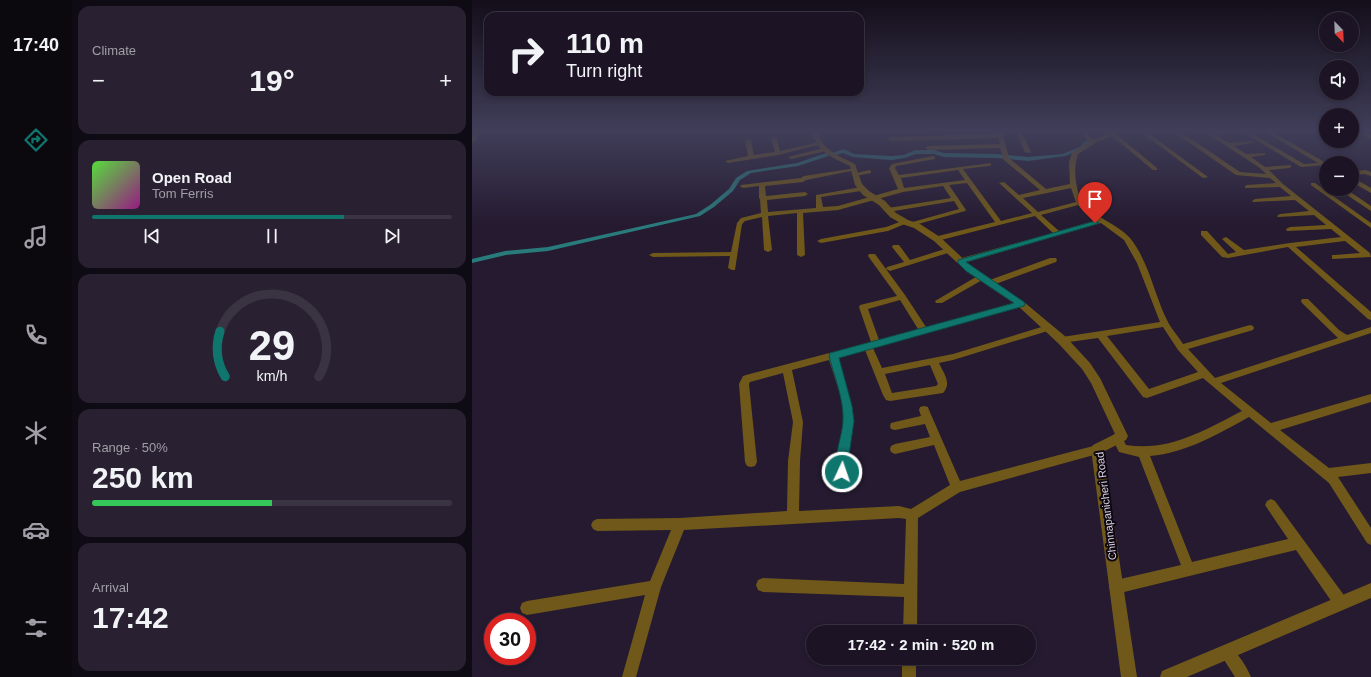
<!DOCTYPE html>
<meta charset="utf-8">
<style>
body{margin:0;font-family:Helvetica,sans-serif;background:#292131;color:#f1f3f6;height:100vh;display:flex;flex-direction:column;font-size:15px;white-space:nowrap}
*{box-sizing:border-box;margin:0}
p{font-size:13px;color:#a09ea6}
.icon{flex:none;width:22px;height:22px;fill:none;stroke:currentColor;stroke-width:2;stroke-linecap:round;stroke-linejoin:round}
.map{position:relative;flex:1;overflow:hidden}
.details{display:flex;flex-direction:column;gap:6px;padding:6px;background:#0f0b14;width:400px}
.details>*{flex:none}
.top-card{position:absolute;left:12px;top:12px;width:380px;height:84px;border-radius:12px;box-shadow:0 2px 6px #0003,0 0 0 1px #3a3341;background:#1c1424;color:#f1f3f6;overflow:hidden}
.needle{width:26px;rotate:157deg}
.tools{position:absolute;left:847px;top:12px;display:grid;gap:8px}
.tools a{display:grid;place-items:center;width:40px;height:40px;border-radius:50%;background:#1c1424;box-shadow:0 2px 6px #0003,0 0 0 1px #3a3341;font-size:20px}
.speed{position:absolute;left:12px;top:613px;display:flex;gap:8px;font-size:20px;font-weight:700;text-align:center}
.speed>*{display:grid;place-content:center;width:52px;height:52px;border-radius:50%;background:#1c1424;box-shadow:0 2px 6px #0003,0 0 0 1px #3a3341;line-height:1}
.speed .limit{border:6px solid #d22;background:#fff;color:#111}
.pin{position:absolute;display:grid;place-items:center;width:34px;height:34px;color:#fff;margin:-41px -17px;border-radius:50% 50% 50% 0;rotate:-45deg;box-shadow:0 0 4px #0007}
.pin .icon{rotate:45deg}
.me{position:absolute;width:44px;margin:-22px;rotate:3deg;stroke-linejoin:round;filter:drop-shadow(0 0 3px #0008)}
.turn{display:flex;align-items:center;gap:14px;height:84px;padding:0 16px;font-size:18px}
.turn .icon{width:52px;height:52px;stroke-width:2.5}
.turn b{display:block;font-size:28px;line-height:34px}
.big{font-size:30px;font-weight:700;line-height:1.1}
.details .tile{flex:1;display:flex;flex-direction:column;justify-content:center;gap:6px;min-width:0;padding:0 14px;border-radius:12px;background:#292131}
.details .dial{align-items:center;gap:0}
.dial svg{height:104px;overflow:visible;fill:none;stroke:#3a3341;stroke-width:7;stroke-linecap:round;text-anchor:middle}
.dial text{fill:#f1f3f6;stroke:none}
.song{display:flex;align-items:center;gap:12px}
.cover{width:48px;height:48px;border-radius:6px;background:linear-gradient(135deg,hsl(110 70% 55%),hsl(310 70% 35%))}
.played{height:4px;border-radius:2px;background:linear-gradient(90deg,#0f766e 70%,#3a3341 70%)}
.keys{display:flex;justify-content:space-around;direction:ltr}
.heat{display:flex;justify-content:space-between;align-items:center;font-size:22px;direction:ltr}
.charge{height:6px;border-radius:3px;background:linear-gradient(90deg,#34c759 50%,#3a3341 0)}
.trip{position:absolute;left:334px;top:625px;width:230px;height:40px;border-radius:20px;background:#1c1424;box-shadow:0 2px 6px #0003,0 0 0 1px #3a3341;font-weight:700;line-height:40px;text-align:center}
main{display:flex;flex:1;min-height:0}
.menu{display:flex;flex-direction:column;width:72px;justify-content:space-around;align-items:center;background:#0b080e;color:#a09ea6}
.menu .icon{width:28px;height:28px}
.menu .selected{color:#0f766e}
.menu b{font-size:18px;color:#f1f3f6}
.map>svg:first-child{display:block}
.lines{fill:none;stroke-linecap:round;stroke-linejoin:round}
.canal{fill:#297a7b;fill-rule:evenodd}
.minor{fill:#6f5819;fill-rule:evenodd}
.tertiary{fill:#6f5819;fill-rule:evenodd}
.route{fill:#0f766e;stroke:#0a4d48}
.labels{text-anchor:middle;stroke-width:4;stroke-linejoin:round;paint-order:stroke}
.street-label{font-size:11px;fill:#dbd3e2;stroke:#0c0711}
</style>
<main>
<nav class="menu">
<b>17:40</b>
<svg class="icon selected" aria-label="directions" viewBox="0 0 24 24"><path d="M12 3l9 9-9 9-9-9zM9 14v-3h6M13 9l2 2-2 2"/></svg>
<svg class="icon" aria-label="music" viewBox="0 0 24 24"><path d="M9 18V5l10-2v13"/><circle cx="6" cy="18" r="3"/><circle cx="16" cy="16" r="3"/></svg>
<svg class="icon" aria-label="phone" viewBox="0 0 24 24"><path d="M5 4h4l2 5-3 2q2 4 5 5l2-3 5 2v4C11 20 4 13 5 4z"/></svg>
<svg class="icon" aria-label="climate" viewBox="0 0 24 24"><path d="M12 3v18M4 7l16 10M4 17L20 7"/></svg>
<svg class="icon" aria-label="car" viewBox="0 0 24 24"><path d="M5 17H2v-5l4-1 3-4h7l3 4 3 1v5h-3M9 17h6M6 11h13"/><circle cx="7" cy="17" r="2"/><circle cx="17" cy="17" r="2"/></svg>
<svg class="icon" aria-label="filters" viewBox="0 0 24 24"><path d="M4 7h16M4 17h16"/><circle cx="9" cy="7" r="2"/><circle cx="15" cy="17" r="2"/></svg>
</nav>
<section class="details">
<div class="tile"><p>Climate</p>
<div class="heat"><a>−</a><b class="big">19°</b><a>+</a></div>
</div>
<div class="tile">
<div class="song"><i class="cover"></i><div><b>Open Road</b><p>Tom Ferris</p></div></div>
<div class="played"></div>
<div class="keys"><svg class="icon" aria-label="previous" viewBox="0 0 24 24"><path d="M18 5L8 12l10 7zM5 5v14"/></svg><svg class="icon" aria-label="pause" viewBox="0 0 24 24"><path d="M8 5v14M16 5v14"/></svg><svg class="icon" aria-label="next" viewBox="0 0 24 24"><path d="M6 5l10 7-10 7zM19 5v14"/></svg></div>
</div>
<div class="tile dial"><svg viewBox="0 0 100 80">
<path d="M14 69A42 42 0 1 1 86 69"/>
<path d="M14 69A42 42 0 0 1 10 34" stroke="#0f766e"/>
<text x="50" y="56" font-size="32" font-weight="700">29</text>
<text x="50" y="72" font-size="11">km/h</text>
</svg></div>
<div class="tile"><p>Range · 50%</p><b class="big">250 km</b><div class="charge"></div></div>
<div class="tile"><p>Arrival</p><b class="big">17:42</b></div>
</section>
<div class="map">
<svg width="899" height="677" viewBox="0 0 899 677">
<rect width="100%" height="100%" fill="#251a30"/>
<g class="lines">
<!-- canal -->
<path class="canal" d="M616 140 620 141 612 149 593 156 556 161 526 158 472 157 462 154H444L433 158 419 160 381 157 371 153 363 155 360 153 372 149 382 154 419 156 432 155 443 150H462L472 153 526 154 556 157 590 154 608 147 612 142Z
M354 153 357 155 356 156 326 166 279 173 268 180 261 191 242 207 228 216 76 251 34 255 0 263V259L33 251 76 247 224 214 238 205 257 189 264 178 275 171 325 163Z"/>
<!-- minor -->
<path class="minor" d="M3 130H9L3 141 0 143V136Z
M525 130 530 131 537 158 574 189 598 184 597 162 600 153 619 141 615 140 607 130H613L619 138 623 139 644 130H652L644 134 685 168V170H681L640 136 625 142 606 154C601 168 603 188 610 201 619 216 646 224 658 238 678 263 682 296 697 324 701 331 707 337 711 344L778 325 781 326 782 328 781 330 716 349 743 378 866 338 830 303 829 301 830 299H836L867 330 875 335 899 327V333L749 383 799 423 899 394V402L808 430 857 468 899 463V473L866 477 899 528V545L895 543 857 483 777 417C746 434 714 453 678 456L720 562 816 539 793 505 795 501 799 499 803 501 874 598 876 603 874 608 869 610 864 608 824 550 644 594 639 592 637 587 639 582 644 580 709 565 667 457 647 452 640 438 641 435 645 433 649 435 654 445C697 452 733 430 770 411L731 378 675 398 671 397 626 338 590 343 587 342 585 340 590 337 688 322 665 263 652 240 629 223 492 263H486V259L581 233 563 216 465 241H462V237L523 222 495 183 477 185 494 210 493 211 439 226 436 224 437 223 487 209 482 201 416 212 413 210 416 208 479 198 471 186 431 192 366 210 331 213 333 255 329 257 325 255V213L296 216 300 250 296 252 292 250 290 217 273 221 270 224 263 270H260L256 268 258 256 181 257 177 255 181 253 259 252 265 223 269 218 289 213 288 199 287 198V186L271 188 268 186 269 185 329 178 332 176 384 168V170L334 180 331 182 293 186 294 196 333 192 336 194 333 196 295 200 296 212 344 208V195L389 187 392 189 389 191 349 197 351 207 366 206 426 189 417 168 420 164 461 156 463 157V159L424 166 423 168 427 175 519 163V165L517 166 491 169 529 221 560 213 527 183 532 182 547 195 568 190 532 160 528 148 456 150 453 148 456 146 528 144 526 138 419 141 416 139 419 137 525 134ZM486 170 493 180 432 188 429 178ZM599 188 604 202 566 212 551 198ZM606 205 610 209 625 220 587 231 569 215ZM691 327 706 350 726 372 677 389 635 336Z
M543 130H549L559 152 558 153 553 152Z
M666 130H672L736 177 731 178Z
M699 130H706L768 172 794 174 788 168 730 130H737L740 132 754 131V133L744 135 757 143 780 141V143L762 146 774 154 793 153V155L779 157 793 167 819 165V167L817 168 797 170 811 184 898 253 899 257 860 259V255H863L888 253 873 241 824 247 899 312V320L896 319 816 247 756 258 750 257 729 235V231H735L756 254 764 252 750 239 754 237 772 250 818 243 869 237 859 229 815 231 814 229 818 227 854 225 842 215 806 217 805 216 808 214 837 211 823 200 781 202 780 201 783 199 819 196 808 187 773 188V186L775 185 804 183 798 178 764 175Z
M767 130H774L832 164 846 163 790 130H797L854 163V165L829 167Z
M882 130H889L899 135V139Z
M302 137 305 139 308 151 347 142 350 144 306 155 256 163 253 161 276 156 273 141 276 139 279 141 282 155 303 152 299 139Z
M352 148 354 149V151L319 159 316 157Z
M397 170 399 171V173L384 176 381 174Z
M894 170 899 172V176L893 174 880 175V171Z
M880 177 899 188V193L880 182Z
M839 183H843L899 223V228L839 185Z
M868 189H874L899 206V211L869 191Z
M433 220 436 222 435 223 416 231 349 243 345 241 349 239 414 227Z
M421 245H427L438 260 476 248 480 250 479 252 418 271 414 269 415 267 432 262 420 247Z
M397 254H403L433 295 454 327 549 301 553 304 552 306 401 348 410 368 481 354 576 325 580 328 579 330 481 360 467 363C472 374 480 383 471 393L418 401 414 400 411 395 393 350 366 358 380 406 382 421 376 451V472L374 476 370 477 366 476C359 460 371 437 372 421 372 401 363 379 357 360L320 370 331 422 328 461 327 511 427 506 439 509 478 485 462 445 423 454 419 452 418 449 419 446 423 444 458 437 453 424 423 430 419 429 418 426 419 423 423 422 449 416 447 410 448 407 452 406 456 407 457 410 488 481 625 445 629 447 630 450 629 453 488 492 446 518 445 632H431L432 597 291 592 286 590 284 585 286 580 291 578 432 584 434 519 427 518 212 530 189 587 164 677H150L173 595 55 615 50 613 48 608 50 603 55 601 178 581 199 530 125 531 121 529 119 525 121 521 125 519 208 518 315 511 316 461 321 422 311 373 278 382 277 384 285 462 283 466 279 467 275 466 273 462 267 384 271 376 274 375 399 342 387 307 388 305 425 296 396 256ZM428 300 446 329 407 340 396 309ZM458 365 466 384 464 386 420 393 413 374Z
M578 258H584L585 260 584 262 521 285H515L514 283 515 281Z
M509 274 513 277 512 279 470 303H464L463 301Z
M754 645C764 649 775 667 779 677H763L747 652 749 647Z
M430 658H444V677H430Z"/>
<!-- tertiary -->
<path class="tertiary" d="M340 130H346C349 150 367 156 383 164L390 184 397 191 413 201 424 213 436 220 448 224 468 237 500 267 552 302 594 337 618 363 628 378 656 436 654 440 631 452 665 677H649L619 449 621 445 643 434 619 383 610 369 586 343 546 306 494 271 462 241 442 228 430 224 418 217 407 205 391 195 383 185 378 166C361 158 343 151 340 130Z
M899 583V598L715 677H688L690 671Z"/>
</g>
<!-- sky -->
<linearGradient id="sky" x2="0" y2="1"><stop stop-color="#140e1a"/><stop offset="0.58" stop-color="#403e59"/><stop offset="1" stop-color="#403e59" stop-opacity="0"/></linearGradient>
<rect width="899" height="225" fill="url(#sky)"/>
<!-- route -->
<path class="route" d="M623 221 627 223 625 224 494 262 552 302 553 304 552 306 367 358 380 406 382 421 374 476 370 477 366 476C359 461 371 436 371 420 372 399 362 376 357 356L358 353 542 303 494 271 486 263V260Z"/>
<g class="labels">
<!-- street labels -->
<g class="street-label">
<text transform="translate(634 506) rotate(-97)" y="4">Chinnapanicheri Road</text>
</g>
</g>
</svg>
<div class="tools">
<a><svg class="needle" viewBox="-14 -14 28 28"><path d="M0-13l5 13h-10z" fill="#e53935"/><path d="M0 13l5-13h-10z" fill="#a09ea6"/></svg></a>
<a><svg class="icon" aria-label="sound" viewBox="0 0 24 24"><path d="M4 9h4l5-4v14l-5-4H4zM17 9q2 3 0 6"/></svg></a>
<a>+</a>
<a>−</a>
</div>
<div class="speed"><div class="limit">30</div></div>
<div class="pin" style="left:623px;top:223px;background:#d93025"><svg class="icon" aria-label="arrive" viewBox="0 0 24 24"><path d="M6 21V4h12l-3 4 3 4H6"/></svg></div>
<svg class="me" style="left:370px;top:472px" viewBox="-20 -20 40 40"><circle r="17" fill="#0f766e" stroke="#fff" stroke-width="3"/><path d="M0-11L8 9 0 5-8 9z" fill="#fff"/></svg>
<div class="trip">17:42 · 2 min · 520 m</div>
<div class="top-card">
<div class="turn"><svg class="icon" aria-label="right" viewBox="0 0 24 24"><path d="M7 20v-9h11M14 6l5 5-5 5"/></svg><div><b>110 m</b>Turn right</div></div>
</div>
</div>
</main>
